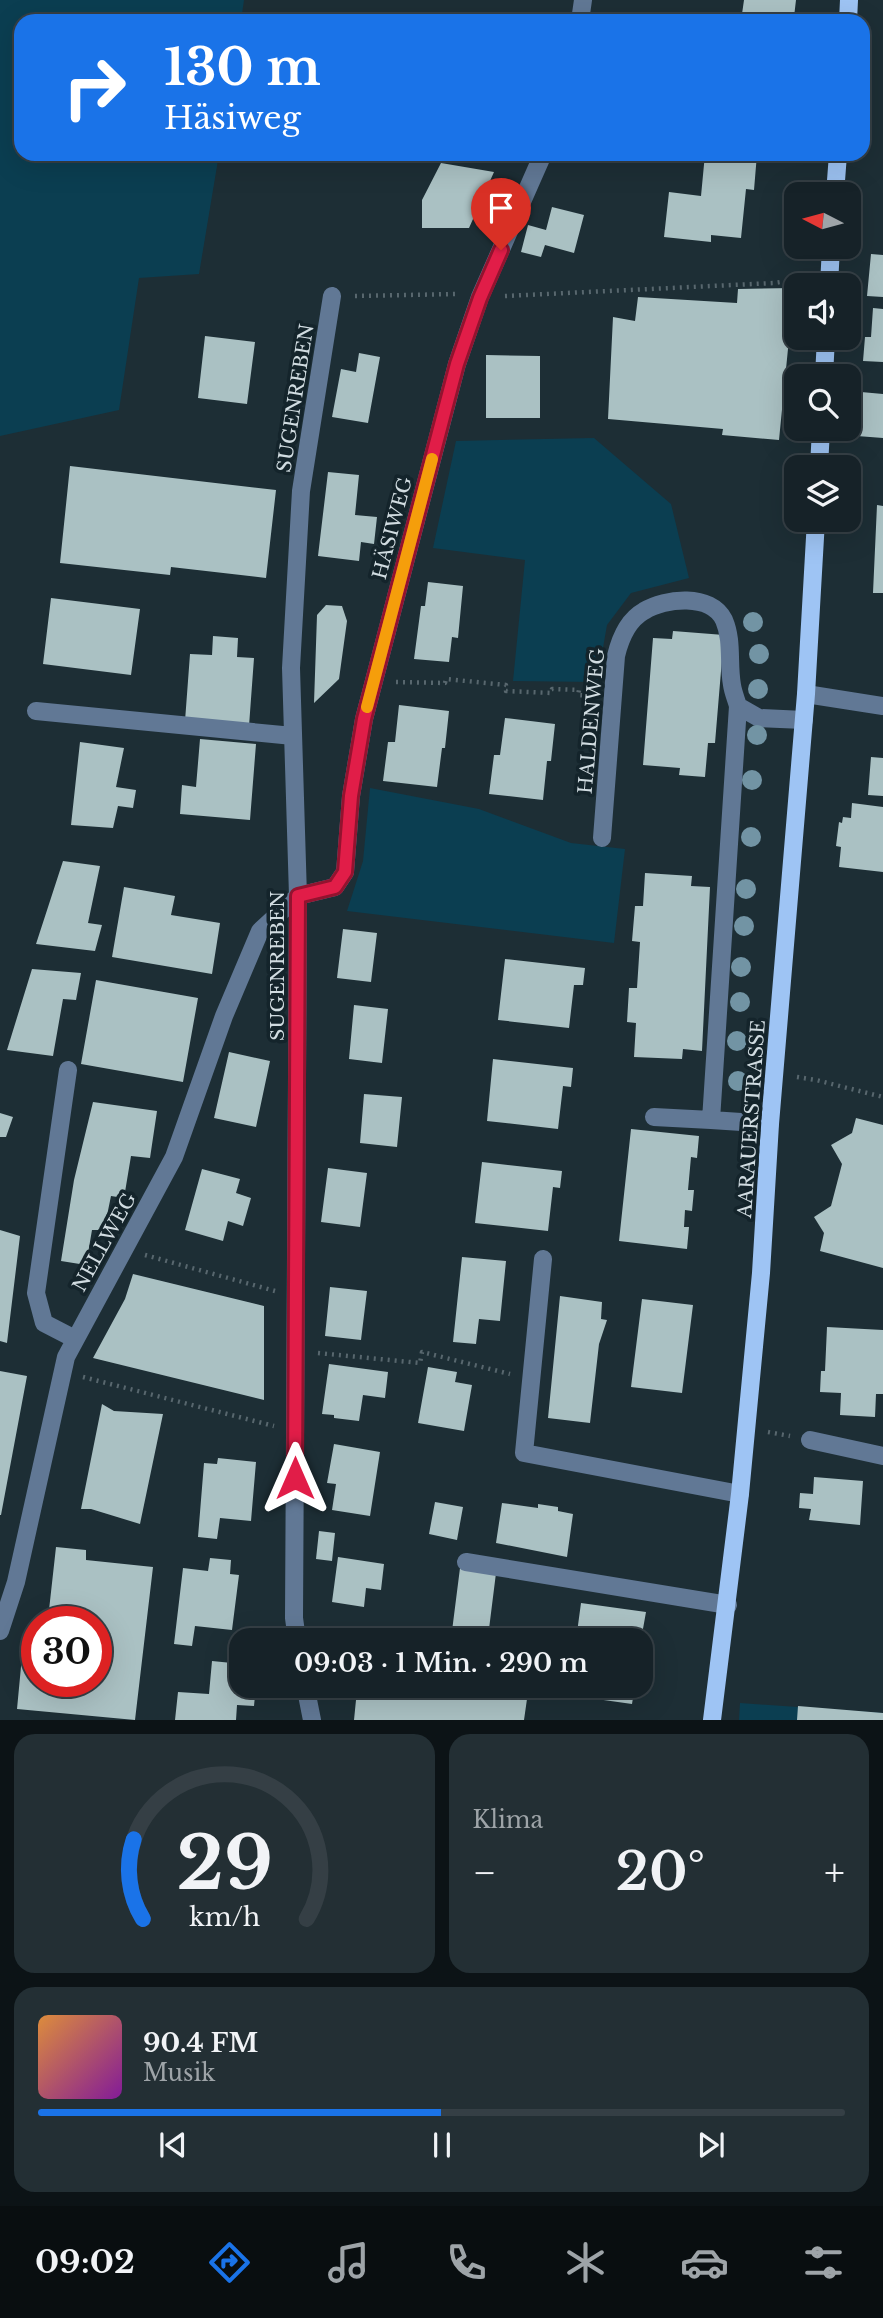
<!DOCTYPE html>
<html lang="de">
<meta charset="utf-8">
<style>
body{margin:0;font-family:"Libre Baskerville",serif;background:#232f34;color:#f1f3f6;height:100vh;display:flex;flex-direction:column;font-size:26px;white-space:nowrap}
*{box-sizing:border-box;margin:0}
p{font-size:23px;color:#9ea4a8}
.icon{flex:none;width:38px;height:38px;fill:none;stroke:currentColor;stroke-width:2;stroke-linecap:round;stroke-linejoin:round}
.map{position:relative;height:1720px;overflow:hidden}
.panel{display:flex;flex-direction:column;gap:14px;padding:14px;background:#0c1316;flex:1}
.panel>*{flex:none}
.hud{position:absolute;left:14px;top:14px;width:856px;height:147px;border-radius:21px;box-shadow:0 7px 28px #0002,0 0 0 2px #353f45;background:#1a73e8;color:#fff;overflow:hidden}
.needle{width:46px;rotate:276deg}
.controls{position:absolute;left:784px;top:182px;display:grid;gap:14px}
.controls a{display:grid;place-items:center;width:77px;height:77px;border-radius:14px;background:#162228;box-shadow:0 7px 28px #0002,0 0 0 2px #353f45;font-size:35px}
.speed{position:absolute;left:21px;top:1606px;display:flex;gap:14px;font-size:35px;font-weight:700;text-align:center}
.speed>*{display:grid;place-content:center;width:91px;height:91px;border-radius:50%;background:#162228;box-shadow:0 7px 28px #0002,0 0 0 2px #353f45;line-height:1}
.speed .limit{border:10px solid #d22;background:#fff;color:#111}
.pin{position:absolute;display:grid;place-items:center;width:60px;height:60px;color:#fff;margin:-72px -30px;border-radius:50% 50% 50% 0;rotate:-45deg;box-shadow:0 0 7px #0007}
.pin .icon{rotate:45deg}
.me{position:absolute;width:77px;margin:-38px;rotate:0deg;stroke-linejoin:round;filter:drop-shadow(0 0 5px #0008)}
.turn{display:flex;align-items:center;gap:24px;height:147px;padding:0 35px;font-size:32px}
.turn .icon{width:91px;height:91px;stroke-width:2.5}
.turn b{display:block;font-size:49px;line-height:60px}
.big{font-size:52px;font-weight:600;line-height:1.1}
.panel .widget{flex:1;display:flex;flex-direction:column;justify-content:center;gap:10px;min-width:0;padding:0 24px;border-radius:21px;background:#232f34}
.panel .dial{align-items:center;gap:0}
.dial svg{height:182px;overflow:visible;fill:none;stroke:#353f45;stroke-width:7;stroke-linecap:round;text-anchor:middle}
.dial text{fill:#f1f3f6;stroke:none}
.song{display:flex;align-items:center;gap:21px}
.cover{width:84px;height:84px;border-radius:10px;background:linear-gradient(135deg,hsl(30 70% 55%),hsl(290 70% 35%))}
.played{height:7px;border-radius:4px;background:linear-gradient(90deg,#1a73e8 50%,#353f45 50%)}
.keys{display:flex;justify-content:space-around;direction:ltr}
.heat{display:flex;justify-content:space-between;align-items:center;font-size:38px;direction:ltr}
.panel .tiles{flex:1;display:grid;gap:14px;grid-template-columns:1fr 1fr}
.widget:last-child{grid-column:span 2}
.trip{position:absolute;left:229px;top:1628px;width:424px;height:70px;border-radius:21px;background:#162228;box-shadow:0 7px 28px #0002,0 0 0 2px #353f45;font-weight:600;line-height:70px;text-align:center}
.menu{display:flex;height:112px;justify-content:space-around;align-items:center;background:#090e10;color:#9ea4a8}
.menu .icon{width:49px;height:49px}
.menu .current{color:#1a73e8}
.menu b{font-size:32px;color:#f1f3f6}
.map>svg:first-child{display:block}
.green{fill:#0b3e51}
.building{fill:#aac1c3;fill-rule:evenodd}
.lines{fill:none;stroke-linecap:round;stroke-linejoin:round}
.path{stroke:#58676e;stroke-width:4.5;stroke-dasharray:2 5;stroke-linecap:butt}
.minor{stroke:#617895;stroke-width:18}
.major{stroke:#9ec4f4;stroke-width:18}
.tree{fill:#7294a4}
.route-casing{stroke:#92132f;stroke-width:18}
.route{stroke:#e11d48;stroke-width:12}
.slow{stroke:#f59e0b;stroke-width:12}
.labels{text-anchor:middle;stroke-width:7;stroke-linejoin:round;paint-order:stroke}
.street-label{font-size:19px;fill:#d1dce1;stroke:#14242b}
</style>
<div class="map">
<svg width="883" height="1720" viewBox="0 0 883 1720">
<rect width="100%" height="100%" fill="#1d2e35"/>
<!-- green -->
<path class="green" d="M0 0H244L241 21H21V154H219L199 274 139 278 119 410 0 436Z
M594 438 671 504 689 578 631 593 607 625 597 682 513 681 525 560 433 548 456 441Z
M370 788 479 809 571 843 625 849 614 943 347 911 363 861Z
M740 1703 883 1713V1720H739Z"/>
<!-- building -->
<path class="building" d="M744 0H796L794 17 787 16V21H741Z
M705 154H757L754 190 746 189 741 238 711 235V242L664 237 669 192 701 196Z
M441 163 494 172 469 228H422V200Z
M552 207 584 215 574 253 545 245 541 257 521 252 528 225 546 230Z
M871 254 883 255V297L867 296Z
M794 288 779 440 722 435 723 429 608 419 613 317 635 321 638 297 737 303 738 289Z
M873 308 883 309V362L863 361 865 337H871Z
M205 336 255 342 247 404 198 398Z
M359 353 380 357 368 423 332 417 341 369 356 372Z
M486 355 540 356V418H486Z
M861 392 883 394V438L857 436Z
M70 466 276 490 266 578 171 567 170 575 60 563Z
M328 472 359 475 355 515 377 517 374 544 361 542 359 561 318 556Z
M877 505 883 506V593H873Z
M428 582 463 586 458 638 452 637 449 662 414 659 421 606H425Z
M51 598 140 609 131 675 43 664Z
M326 605 342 606 347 621 339 679 314 703 317 615Z
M673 631 724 635 715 743H708L705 777 679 775 680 768 643 765 653 638 672 639Z
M213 636 238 638 237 657 254 658 249 726 185 721 190 654 212 655Z
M399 705 449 711 445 748H442L437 787 383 781 388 742H395Z
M505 718 555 724 551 761H547L543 800 489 794 494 755H500Z
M200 739 256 744 250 820 180 814 182 785 196 787Z
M80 742 124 748 116 787 136 790 133 808 118 806 113 828 71 825Z
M871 757 883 758V796L868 795Z
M852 803 883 807V872L839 867 841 847 836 846 839 822 842 823 843 817 851 818Z
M63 861 100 866 88 923 102 925 95 951 36 944Z
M645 873 692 876 691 886 710 887 702 1051 683 1049 682 1059 634 1057 636 1023 627 1022 629 988H637L640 942 632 941 635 906H643Z
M124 887 175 896 171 915 220 923 212 974 112 957Z
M343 929 377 933 371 982 337 978Z
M505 959 585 968 583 985H574L569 1028 498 1020Z
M32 969 81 973 76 1000 63 999 53 1056 7 1050Z
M96 980 198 998 183 1082 81 1064Z
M354 1005 388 1009 382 1063 349 1059Z
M229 1052 270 1061 256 1127 214 1118Z
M493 1059 573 1068 571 1087 563 1086 558 1129 487 1121Z
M364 1094 402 1097 397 1147 360 1143Z
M93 1102 157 1111 150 1158 131 1156 124 1198 111 1196 104 1230H92L86 1265 61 1261 74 1180Z
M0 1113 13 1117 6 1137H0Z
M856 1118 883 1125V1268L820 1251 824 1233 814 1217 831 1206 842 1164 831 1145 852 1133Z
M631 1129 699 1136 697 1158 691 1157 688 1190H694L692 1211 685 1210 684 1227H689L687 1249 619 1241Z
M482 1162 562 1171 560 1188 553 1187 548 1231 475 1223Z
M328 1168 367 1173 360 1227 321 1222Z
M202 1169 240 1179 236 1193 251 1198 243 1226 228 1221 223 1241 185 1230Z
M0 1230 20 1236 7 1343 0 1341Z
M462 1257 506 1261 500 1321 479 1319 476 1344 453 1342Z
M133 1274 264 1306V1400L93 1358 125 1299Z
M330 1287 367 1291 361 1340 325 1336Z
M560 1296 602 1302 601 1319 607 1320 599 1344 590 1423 548 1418Z
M642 1299 693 1305 682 1393 631 1387Z
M827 1327 883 1330V1394H876L875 1417 840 1415 841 1393 820 1392 821 1371H825Z
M329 1364 388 1372 385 1398 363 1395 359 1421 334 1418V1415L322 1414Z
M428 1367 457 1372 455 1382 472 1385 464 1431 418 1423Z
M0 1371 27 1376 1 1515H0Z
M102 1404 114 1411 163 1414 140 1524 91 1509H81Z
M334 1444 380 1452 370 1516 332 1510 336 1484 327 1483Z
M218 1458 256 1462 251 1521 220 1518 217 1539 198 1537 204 1463 217 1464Z
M814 1477 863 1481 860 1525 809 1520 811 1509 799 1508 800 1493 813 1494Z
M435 1502 463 1507 457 1540 429 1534Z
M502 1503 538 1508V1504L558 1507V1511L573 1514 567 1557 496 1543Z
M319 1531 335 1533 332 1561 316 1559Z
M56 1547 86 1550V1560L153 1567 135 1720 17 1709 24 1635 37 1618 48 1619ZM37 1622H96V1682H37Z
M338 1557 384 1564 381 1590 366 1588 364 1607 332 1602Z
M210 1558 231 1560 230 1574 239 1575 232 1630 195 1626 192 1646 174 1644 183 1568 208 1571Z
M460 1568 496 1573 489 1629 505 1631 504 1640H483L484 1636 452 1631Z
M581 1603 646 1612 641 1640H576Z
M212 1661 242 1664V1685H256L254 1706 237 1705 236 1720H175L178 1692 209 1694Z
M343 1685H529L524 1720H354L356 1700 341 1698Z
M569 1685H635L632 1704 568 1695Z
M798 1706 883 1713V1720H797Z"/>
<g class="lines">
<!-- path -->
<path class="path" d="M355 296 458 294
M505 296 774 283 807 278
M396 682 445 683 446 679 506 685V691L551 693 552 689 579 690 578 695 591 696
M797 1077 816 1080 883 1097
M145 1255 275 1291
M318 1353 420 1363 422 1352 510 1374
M83 1377 274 1426
M768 1432 790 1436"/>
<!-- minor -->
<path class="minor" d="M580 21 583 0
M806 694 883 706
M738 706 711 1120 770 1124
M36 711 293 736
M602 838 616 656C620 639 628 620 644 611 665 598 711 593 724 620 733 641 728 663 732 685 733 692 736 699 738 706L759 718 804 720
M68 1070 36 1293 44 1323 75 1339
M654 1117 711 1120
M543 1259 524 1453 740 1494
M810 1440 883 1456
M466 1562 728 1605
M0 1631 16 1582 66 1357 174 1157 224 1016 260 931 298 896 335 887 345 872 351 796 364 719 457 364 480 297 543 154
M297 1640 294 1618 298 896 291 668 301 491 332 296
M305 1685 312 1720"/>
<!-- major -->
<path class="major" d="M848 21 849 0
M835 194 838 154
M829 285 831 247
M824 376 826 338
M819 467 821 429
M712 1720 740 1494 761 1273 770 1124 806 694 816 520"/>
</g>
<!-- trees -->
<g class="tree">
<circle cx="753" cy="622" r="10"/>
<circle cx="759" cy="654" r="10"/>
<circle cx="758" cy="689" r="10"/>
<circle cx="757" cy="735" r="10"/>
<circle cx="752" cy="780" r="10"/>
<circle cx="751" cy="837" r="10"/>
<circle cx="746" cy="889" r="10"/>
<circle cx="744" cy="926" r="10"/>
<circle cx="741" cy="967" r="10"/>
<circle cx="740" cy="1002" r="10"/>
<circle cx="737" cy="1041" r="10"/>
<circle cx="738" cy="1081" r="10"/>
</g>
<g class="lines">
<defs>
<path id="route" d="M295 1478 298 896 335 887 345 872 351 796 364 719 443 417 457 364 480 298 501 250"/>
</defs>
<!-- route casing -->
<use href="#route" class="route-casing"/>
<!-- route -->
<use href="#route" class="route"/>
<!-- slow -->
<path class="slow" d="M367 707 432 459"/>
</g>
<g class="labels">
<!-- street labels -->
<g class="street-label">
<text transform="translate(295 398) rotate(-81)" y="7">SUGENREBEN</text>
<text transform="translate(392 528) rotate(-75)" y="7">HÄSIWEG</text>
<text transform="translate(591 721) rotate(-85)" y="7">HALDENWEG</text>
<text transform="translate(277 966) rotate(-90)" y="7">SUGENREBEN</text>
<text transform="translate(751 1119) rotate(-86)" y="7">AARAUERSTRASSE</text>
<text transform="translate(104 1242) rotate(-61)" y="7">NELLWEG</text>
</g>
</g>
</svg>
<div class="controls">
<a><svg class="needle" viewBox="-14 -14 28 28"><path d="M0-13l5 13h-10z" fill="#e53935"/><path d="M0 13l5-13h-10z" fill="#9ea4a8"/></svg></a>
<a><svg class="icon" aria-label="sound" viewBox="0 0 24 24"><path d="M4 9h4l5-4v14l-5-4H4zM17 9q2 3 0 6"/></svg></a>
<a><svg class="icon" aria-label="search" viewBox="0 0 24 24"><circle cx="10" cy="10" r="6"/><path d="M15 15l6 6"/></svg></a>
<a><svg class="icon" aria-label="layers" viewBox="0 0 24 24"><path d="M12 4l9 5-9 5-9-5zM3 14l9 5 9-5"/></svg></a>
</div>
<div class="speed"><div class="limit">30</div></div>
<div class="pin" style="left:501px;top:250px;background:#d93025"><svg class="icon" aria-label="arrive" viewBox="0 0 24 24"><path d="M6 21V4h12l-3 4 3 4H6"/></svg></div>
<svg class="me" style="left:295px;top:1478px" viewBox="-20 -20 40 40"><path d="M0-17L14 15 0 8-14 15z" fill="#e11d48" stroke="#fff" stroke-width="4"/></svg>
<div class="trip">09:03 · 1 Min. · 290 m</div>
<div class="hud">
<div class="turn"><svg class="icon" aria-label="right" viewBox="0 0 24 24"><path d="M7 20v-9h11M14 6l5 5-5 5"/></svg><div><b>130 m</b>Häsiweg</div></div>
</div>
</div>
<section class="panel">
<div class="tiles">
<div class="widget dial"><svg viewBox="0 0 100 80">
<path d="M14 69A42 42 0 1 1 86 69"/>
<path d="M14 69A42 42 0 0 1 10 34" stroke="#1a73e8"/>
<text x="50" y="56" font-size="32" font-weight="700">29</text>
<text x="50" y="72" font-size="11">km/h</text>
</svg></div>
<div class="widget"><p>Klima</p>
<div class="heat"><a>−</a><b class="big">20°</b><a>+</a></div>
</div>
<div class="widget">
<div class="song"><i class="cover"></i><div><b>90.4 FM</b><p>Musik</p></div></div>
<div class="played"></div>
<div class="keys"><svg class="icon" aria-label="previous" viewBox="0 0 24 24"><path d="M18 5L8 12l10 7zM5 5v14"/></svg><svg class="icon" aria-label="pause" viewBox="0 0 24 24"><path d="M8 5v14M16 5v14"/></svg><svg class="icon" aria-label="next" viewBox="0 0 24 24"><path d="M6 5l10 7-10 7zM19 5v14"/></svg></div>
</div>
</div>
</section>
<nav class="menu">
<b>09:02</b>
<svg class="icon current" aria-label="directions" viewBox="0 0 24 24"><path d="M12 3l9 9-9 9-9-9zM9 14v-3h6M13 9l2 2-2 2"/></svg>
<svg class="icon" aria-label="music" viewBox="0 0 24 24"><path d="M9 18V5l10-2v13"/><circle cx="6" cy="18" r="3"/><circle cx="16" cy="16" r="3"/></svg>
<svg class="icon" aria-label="phone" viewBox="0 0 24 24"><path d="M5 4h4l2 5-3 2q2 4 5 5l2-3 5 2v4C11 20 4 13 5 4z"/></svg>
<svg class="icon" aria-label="climate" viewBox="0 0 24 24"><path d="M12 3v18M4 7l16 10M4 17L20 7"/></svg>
<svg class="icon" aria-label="car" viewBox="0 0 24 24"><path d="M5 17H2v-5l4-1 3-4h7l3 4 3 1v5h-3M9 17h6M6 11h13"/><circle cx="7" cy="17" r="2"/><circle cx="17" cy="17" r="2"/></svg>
<svg class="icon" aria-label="filters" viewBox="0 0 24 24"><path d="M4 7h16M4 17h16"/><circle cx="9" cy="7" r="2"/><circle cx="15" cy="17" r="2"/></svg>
</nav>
